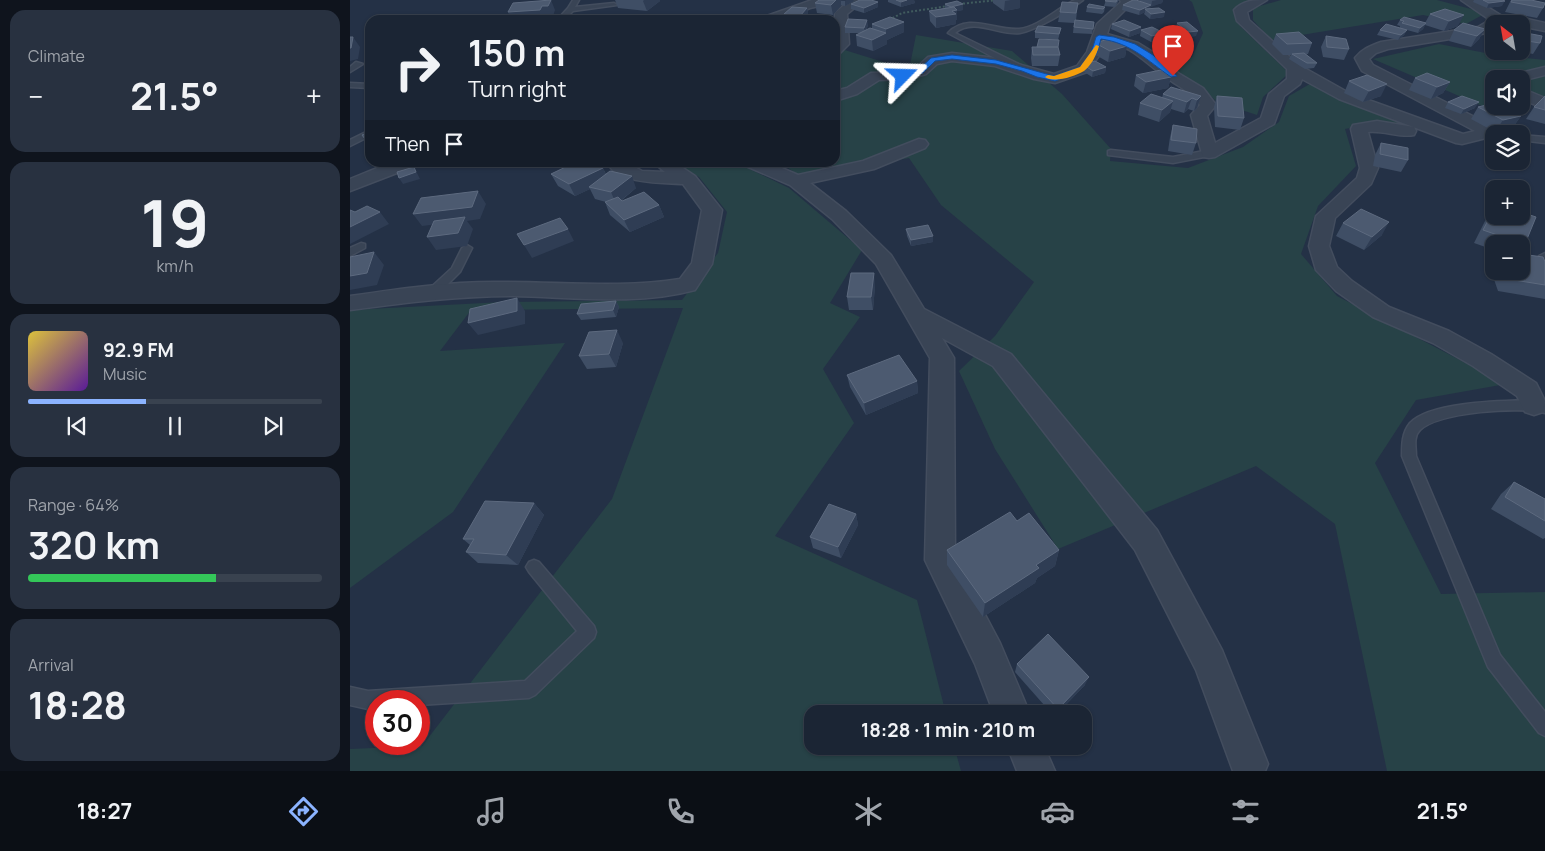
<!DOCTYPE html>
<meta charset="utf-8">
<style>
body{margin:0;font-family:Manrope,sans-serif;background:#283140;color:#f1f3f6;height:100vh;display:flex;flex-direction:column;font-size:19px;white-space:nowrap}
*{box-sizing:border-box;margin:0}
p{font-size:16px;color:#a0a5ac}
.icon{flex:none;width:28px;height:28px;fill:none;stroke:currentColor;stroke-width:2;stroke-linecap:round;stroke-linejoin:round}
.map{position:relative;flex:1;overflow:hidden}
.panel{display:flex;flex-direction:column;gap:10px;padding:10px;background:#0f141d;width:350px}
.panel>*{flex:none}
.top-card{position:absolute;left:15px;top:15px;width:475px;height:152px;border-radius:15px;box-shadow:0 1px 4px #0004,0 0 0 1px #39424f;background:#1b2534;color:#f1f3f6;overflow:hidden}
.needle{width:32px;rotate:329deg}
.buttons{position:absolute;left:1135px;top:15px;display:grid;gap:10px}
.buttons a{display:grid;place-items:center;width:45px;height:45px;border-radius:10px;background:#1b2534;box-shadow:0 1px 4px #0004,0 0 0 1px #39424f;font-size:25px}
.speed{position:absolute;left:15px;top:690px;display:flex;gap:10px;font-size:25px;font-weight:700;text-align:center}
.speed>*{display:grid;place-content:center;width:65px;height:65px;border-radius:50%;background:#1b2534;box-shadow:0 1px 4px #0004,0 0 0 1px #39424f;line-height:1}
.speed .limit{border:8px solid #d22;background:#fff;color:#111}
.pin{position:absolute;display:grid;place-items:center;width:42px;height:42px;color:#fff;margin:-51px -21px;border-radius:50% 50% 50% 0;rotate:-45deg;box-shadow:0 0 5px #0007}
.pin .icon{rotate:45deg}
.me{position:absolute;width:55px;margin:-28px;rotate:68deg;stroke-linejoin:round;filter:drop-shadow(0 0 4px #0008)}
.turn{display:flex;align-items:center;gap:18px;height:105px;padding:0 20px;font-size:22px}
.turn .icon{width:65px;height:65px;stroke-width:2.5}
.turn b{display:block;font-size:35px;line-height:42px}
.then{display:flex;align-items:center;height:48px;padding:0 20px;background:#0003;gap:10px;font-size:19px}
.big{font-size:38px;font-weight:700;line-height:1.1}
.panel .widget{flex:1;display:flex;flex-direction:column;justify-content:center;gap:8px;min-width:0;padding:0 18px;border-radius:15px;background:#283140}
.panel .dial{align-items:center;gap:0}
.dial b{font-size:65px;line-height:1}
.song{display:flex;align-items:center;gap:15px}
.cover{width:60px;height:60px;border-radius:8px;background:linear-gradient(135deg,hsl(50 70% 55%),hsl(270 70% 35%))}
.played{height:5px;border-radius:2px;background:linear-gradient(90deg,#8bb3ff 40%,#39424f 40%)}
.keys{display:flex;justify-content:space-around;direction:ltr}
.heat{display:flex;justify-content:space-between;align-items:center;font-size:28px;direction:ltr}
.charge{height:8px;border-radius:4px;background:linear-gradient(90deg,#34c759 64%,#39424f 0)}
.trip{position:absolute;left:454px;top:705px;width:288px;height:50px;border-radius:15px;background:#1b2534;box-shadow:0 1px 4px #0004,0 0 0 1px #39424f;font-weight:700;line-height:50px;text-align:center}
.menu{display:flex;height:80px;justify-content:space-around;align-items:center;background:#0b0f15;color:#a0a5ac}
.menu .icon{width:35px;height:35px}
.menu .on{color:#8bb3ff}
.menu b{font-size:22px;color:#f1f3f6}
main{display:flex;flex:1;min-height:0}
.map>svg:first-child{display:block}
.green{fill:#274247}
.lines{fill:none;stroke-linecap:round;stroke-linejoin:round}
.lane-casing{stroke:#434d5e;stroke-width:3}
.street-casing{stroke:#434d5e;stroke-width:3}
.path{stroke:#405b5e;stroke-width:2;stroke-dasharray:2 2;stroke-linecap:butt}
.lane{fill:#394455;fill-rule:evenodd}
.street{fill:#394455;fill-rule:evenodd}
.wall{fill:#3f4e65}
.shaded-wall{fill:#2f3d54}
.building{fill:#4c5a70;stroke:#5d6a7f}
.route{fill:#1a73e8;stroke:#114b97}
.slow{fill:#f59e0b}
</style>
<main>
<section class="panel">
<div class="widget"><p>Climate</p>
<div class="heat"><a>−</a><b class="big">21.5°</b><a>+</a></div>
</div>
<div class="widget dial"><b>19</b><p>km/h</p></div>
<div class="widget">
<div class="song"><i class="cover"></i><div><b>92.9 FM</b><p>Music</p></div></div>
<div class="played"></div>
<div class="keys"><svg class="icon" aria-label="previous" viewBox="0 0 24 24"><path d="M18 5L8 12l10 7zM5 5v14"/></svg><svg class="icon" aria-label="pause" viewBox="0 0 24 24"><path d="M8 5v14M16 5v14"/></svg><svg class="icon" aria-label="next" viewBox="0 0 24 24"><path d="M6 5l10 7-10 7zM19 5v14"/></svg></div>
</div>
<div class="widget"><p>Range · 64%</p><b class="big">320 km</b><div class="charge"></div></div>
<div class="widget"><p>Arrival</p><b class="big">18:28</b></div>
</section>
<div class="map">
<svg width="1195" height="771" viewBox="0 0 1195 771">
<rect width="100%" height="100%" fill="#243146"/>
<!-- green -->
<path class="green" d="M839 0H903L888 7 890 26 939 73 913 97 907 115 867 102 851 87 819 67 842 57 853 33 842 2Z
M931 0H1087L1136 13 1116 24 1073 15 921 40 903 20V8Z
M566 35 662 51 712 94 761 149 760 161 838 168 893 147 929 122 939 96 965 81 1084 130 1030 122 995 129 1006 166 968 206 951 254 987 296 1156 384 1066 400 1025 463 1091 594 1195 592V771H1037L985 524 906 466 708 549 645 449 609 371 645 336 684 282 591 205 559 158 451 177 431 163 485 162V47L559 70Z
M1089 44 1146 55 1195 60V104L1171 101V79H1144V106L1137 108 1023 59Z
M325 163H387L439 188 512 250 480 303 510 317 473 369 504 423 425 536 567 600 596 714H462V746H604L611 771H0V749L72 746 262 499 333 308 121 310 90 351 215 343 103 512 0 588V310L153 302 332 300 368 253 377 212 349 177Z"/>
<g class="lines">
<defs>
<path id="lane" d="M223 0H229L225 7 264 3 267 5 223 11 214 20H207L218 8Z
M725 0H733C720 10 686 30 670 33 650 36 624 17 605 33L677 68V72H671L598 33C618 12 645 31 669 29 689 27 707 8 725 0Z
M6 62 13 64 0 72V67Z
M0 83 20 84V88L0 87Z
M20 130V136L0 146V140Z
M1137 130 1155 134H1137Z
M1171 135 1195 137V143L1171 140Z
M761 150 823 157 859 150 863 153 859 156 823 163 758 155V151Z
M11 243 15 244V248L0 256V248Z
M117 245 122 248 110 272 86 296H78L77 293 78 290 102 268 112 248Z
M1195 253V260L1189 256Z
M1184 400 1195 403V413C1171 406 1088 412 1070 430 1063 437 1066 447 1066 456L1150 655 1195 712V736L1189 733 1138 667 1052 456C1052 444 1052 433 1060 423 1081 401 1155 401 1184 400Z
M184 560 189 562 244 626 246 632 244 638 185 695 179 698 69 705V701H26V708L18 709 0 705V687L18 691 175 681 227 631 179 572 176 567 179 562Z"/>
<path id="street" d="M462 0H485L483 3 460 8 430 20H413L414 17Z
M500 0H514L497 14 499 44 490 53 485 54V13Z
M770 0H782L783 2 760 25 757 34 788 43 806 54 828 73 853 88 866 105 857 116 865 143 911 118 919 94 937 79V69L887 21 884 10C893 0 905 0 917 0L897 12 899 20 949 65 999 93 1113 134 1125 131 1012 71 1005 58C1012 49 1020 46 1031 42L1128 27 1140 20 1111 0H1126L1152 16 1173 18 1195 23V31L1171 26V24H1144V29L1137 33 1038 49 1026 53 1019 59 1023 65 1146 128 1148 132 1144 134V136L1112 144 1106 143 989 99 952 79 950 84 934 96 924 124 865 157 859 158 853 157 841 115 850 105C841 92 829 87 817 78 797 65 781 44 755 42L751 53 737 72 705 83 684 79 645 66 602 61 587 64 576 74 558 79 529 80 507 94 485 101V91L497 88 521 73 552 72 566 68 578 57 602 53 646 58 704 74 727 66 737 52 747 24 771 2Z
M1195 67V75L1171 81V79H1156L1158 76Z
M1171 88 1195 98V109L1171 99Z
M1027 121 1064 127 1066 131 1064 135C1050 138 1033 130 1018 132L1028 168 1021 184 985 218 979 246 987 267 1002 281 1039 307 1099 331 1141 354 1186 383 1195 401 1193 412 1184 415 1175 412 1167 396 1123 366 1083 343 1023 317 986 291 966 270 959 246 966 216 1007 178 1010 168 1001 129 1003 125Z
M569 139 575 140 578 144 575 148 524 169 460 183 496 211 541 255 574 309 661 354 807 530 872 650 918 764 915 771H883L846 670 785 550 643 366 592 338 604 358 605 558 650 643 680 714H644L625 664 575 560 580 358 526 264 482 219 440 185 396 166 394 162H418L448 175 513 161Z
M42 162H67L65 166 0 191V179Z
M258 162H276L292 171 315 172 303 162H324L345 176 372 210 362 264 345 290C286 306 223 297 163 296 108 296 54 303 0 310V296C48 289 96 282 144 282 206 281 268 289 330 279L342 263 352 210 333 184C315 183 263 184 258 162Z
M657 746H694L705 771H667Z"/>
</defs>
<!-- lane casing -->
<use href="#lane" class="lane-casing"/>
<!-- street casing -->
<use href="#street" class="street-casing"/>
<!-- path -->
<path class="path" d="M609 4 648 0
M539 20 552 13 598 6"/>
<!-- lane -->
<use href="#lane" class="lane"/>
<!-- street -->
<use href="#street" class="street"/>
</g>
<!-- wall -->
<path class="wall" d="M265 0H310V1L297 11 268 8Z
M469 0 504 1 495 6 491 5 483 15 467 13 465 3Z
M538 0H564L565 3 551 7 538 2Z
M643 0H670V8L654 11 643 3Z
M756 0H769L765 7 754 6Z
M790 0H813L812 3 800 6V9L814 17 800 19 794 14 795 12 789 15 772 10 773 5 789 1Z
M1124 0H1152V6L1137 8 1123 2Z
M1161 0H1181L1193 8 1187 18 1155 12Z
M528 2V7L514 13 501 9V4Z
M728 3 726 20 744 22 742 34 723 33 724 23 708 22 710 12Z
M595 4 613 10 607 11V20H606V24L586 28 580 21 579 11 595 8Z
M737 7H755L754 12 752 14 736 12Z
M457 8 458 13 451 20H419L434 16V14Z
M1095 9 1108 26 1094 31 1075 25 1073 29 1068 33 1057 30 1054 35 1048 40 1027 35 1030 30 1050 28V26L1047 25 1050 20 1075 23 1080 14Z
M827 23 846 36 836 37 826 29Z
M522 24 554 32 537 40V44L523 51 507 46 506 35 511 33H495V27L518 25 516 31 522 29Z
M762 24 791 27 790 33 779 37 761 29Z
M711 28 708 40 685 38V32Z
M1135 29 1129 39 1121 47 1099 41 1104 30Z
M791 30 813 39 801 42 790 36Z
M1171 32 1190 43 1183 54 1169 51H1171Z
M926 34 962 43 958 54H956L967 63 964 68 955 69 939 59 941 55H933L922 44Z
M976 36 999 49 994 60 973 57 971 47Z
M817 39 837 46 826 49 816 44Z
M745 43 777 46 775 57 758 62 744 54Z
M682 47H708L710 55 708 66H682L681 58Z
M732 64 756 67 755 73 742 77 731 70Z
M786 75 821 77 818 88 793 93 784 86Z
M1065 78 1100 82 1093 93 1081 99 1059 90Z
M999 81 1031 96 1013 102 994 93Z
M813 94 851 96 847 108 844 111 838 109 834 113 821 109 820 112 809 122 788 115 790 103 812 98Z
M867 96 894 118 890 130 865 127 864 107Z
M1195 96V124L1176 119 1184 107Z
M1098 102 1125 108 1111 114 1095 108Z
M1128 107 1171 116 1163 127 1145 132 1121 119Z
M823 125 846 143 842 155 818 151 820 137Z
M1031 143 1058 160 1051 172 1023 166 1025 155Z
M253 168 256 174 286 188 272 200V201L309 205 314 217 280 232 260 215 255 202H256L245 199 240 189 225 196 208 186 201 174Z
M1144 208V216L1177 239 1171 246V244H1144V250L1124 243 1137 217Z
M993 223 1032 235 1014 250 986 236Z
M556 229 583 236V242L561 246 557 236Z
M1144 254V271H1171L1195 262V299L1148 291 1138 262Z
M525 286 523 310H499L497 297Z
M266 301 269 307 266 317 231 320 227 314Z
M273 343 266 367 237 369 229 356Z
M497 375 567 381 568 393 516 415 500 387Z
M1164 482 1195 499V538L1193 539 1141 509 1151 494Z
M184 503 194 515 168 565 128 563 116 552 120 545 113 539Z
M506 514 508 525 491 558 463 548 460 537Z
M667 521 709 550 705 566 687 578 685 583 633 617 597 565V550Z
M667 664 735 685 707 714H702L665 672Z"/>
<!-- shaded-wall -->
<path class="shaded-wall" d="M201 0 205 10 203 16H196L195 20H161L158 12 192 6Z
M294 0H310V1L297 11 293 1Z
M486 0H491V6L483 15 481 5Z
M496 0H503L504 1 495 6V1Z
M557 0H564L565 3 551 7V2Z
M661 0H670V8L654 11 655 1Z
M807 0H813L812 3 801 7 802 1Z
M1155 1 1152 6 1137 8 1139 3Z
M528 2V7L514 13V8Z
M613 4V10L607 11V20H606V24L586 28V17L601 7Z
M801 5 800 10 795 9V12L789 15 790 10Z
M457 8 458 13 451 20H450V16Z
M815 12 814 17 800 19 801 14Z
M1114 15 1108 26 1094 31 1099 21Z
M517 20 518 25 515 33 514 28Z
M554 22V32L537 40V44L523 51 522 40 536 33V29Z
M1076 23 1073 29 1068 33 1070 28Z
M791 27 790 33 779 37 780 31Z
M1135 29 1129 39 1121 47 1127 36Z
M1057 30 1054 35 1048 40 1051 35Z
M848 31 846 36 836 37 838 32Z
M487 33V39H485V34Z
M814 33 813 39 801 42 802 36Z
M3 37 10 47 8 59 0 61V48Z
M838 41 837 46 826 49 827 44Z
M777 46 775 57 758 62 760 51Z
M756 67 755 73 742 77 743 71Z
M821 77 818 88 793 93 796 82Z
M1100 82 1093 93 1081 99 1087 87Z
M1037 84 1031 96 1013 102 1019 91Z
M851 96 847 108 844 111 847 100Z
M842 98 838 109 834 113 837 102Z
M823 101 820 112 809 122 812 110Z
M1129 102 1125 108 1111 114 1114 109Z
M1171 116 1163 127 1145 132 1153 120Z
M64 167 70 179 53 184 49 178Z
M253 168 258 180 239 187 240 189 225 196 219 184Z
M282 176 286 188 266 204 261 192Z
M128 191 136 204 130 219 117 221 123 229 117 246 86 250 77 237 113 221 72 226 63 214Z
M309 205 314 217 280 232 274 220Z
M30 212 39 224 0 244V227Z
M1039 222 1032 235 1014 250 1022 237Z
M218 229 224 241 182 258 174 245Z
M583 236V242L561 246V240Z
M24 252 34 265 27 285 0 290V276Z
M524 273 525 286 523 310 521 297Z
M167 298 175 311V324L128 335 118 323Z
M266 301 269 307 266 317 263 310Z
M267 330 273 343 266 367 259 354Z
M567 381 568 393 516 415 514 403Z
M184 503 194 515 168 565 156 555Z
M506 514 508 525 491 558 488 547Z
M709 550 705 566 687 578 685 583 633 617 635 603 686 565Z
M739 677 735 685 707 714H705L708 709Z"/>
<!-- building -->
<path class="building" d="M201 0 198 6H192L190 10 158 12 163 3Z
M469 0H486L481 5 465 3Z
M510 0H521L528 2 514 8 501 4Z
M546 0H557L551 2Z
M756 0H767L766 2 755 1Z
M783 0H786L801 5 790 10 773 5Z
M1133 0H1152L1155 1 1139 3Z
M1162 0H1181L1195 3 1193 8 1161 2Z
M607 1 613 4 601 7 595 4Z
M712 2 728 3 726 13 710 12Z
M739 4 755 7 753 9 737 7Z
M442 7 457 8 450 16 434 14Z
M604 7 607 10 602 11 606 14 586 17 579 11Z
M809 8 815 12 801 14 795 9Z
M1095 9 1114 15 1099 21 1080 14Z
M426 15 447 18 444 20H419Z
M540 17 554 22 536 29 522 24Z
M1054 17 1076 23 1070 28 1052 23 1054 21 1050 20Z
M498 19 517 20 514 28 495 27Z
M725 20 744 22 743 29 724 27Z
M774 20 791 27 780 31 762 24Z
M837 22 848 31 838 32 827 23Z
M1113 23 1135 29 1127 36 1104 30Z
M1036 24 1057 30 1051 35 1030 30Z
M688 26 711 28 709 34 685 32Z
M802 27 814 33 802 36 791 30Z
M520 28 536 33 522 40 506 35Z
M949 32 962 43 937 44 926 34Z
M1171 32 1192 36 1190 43 1171 40Z
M828 36 838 41 827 44 817 39Z
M976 36 996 39 999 49 977 47Z
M0 37H3L1 48H0Z
M762 38 777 46 760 51 745 43Z
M689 39 709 40 708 47H687Z
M682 47H708L710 55H683Z
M954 53 967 63H957L942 54Z
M745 61 756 67 743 71 732 64Z
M811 70 821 77 796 82 786 75Z
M1077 73 1100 82 1087 87 1065 78Z
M1017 75 1037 84 1019 91 999 81Z
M821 87 851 96 847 100 842 98 837 102 813 94Z
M801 94 823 101 812 110 790 103Z
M867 96 892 98 894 118 868 116Z
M1112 96 1129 102 1114 109 1098 102Z
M1195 96V110L1184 107Z
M1144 103V106H1153L1171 116 1153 120 1128 107Z
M823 125 847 129 846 143 821 140Z
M20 132V146L12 135Z
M1031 143 1058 148V160L1030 154Z
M226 162H244L253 168 219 184 201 174Z
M64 167 66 172 49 178 47 172Z
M260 171 282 176 261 192 239 187Z
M128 191 122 207 63 214 71 198Z
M294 192 309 205 274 220 255 202 268 197 272 201Z
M17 206 30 212 0 227V210L5 212Z
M1011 209 1039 222 1022 237 993 223Z
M1144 209V216H1171V212L1186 217 1177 239 1168 236 1165 241 1133 230Z
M115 217 108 233 77 237 84 221Z
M210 218 218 229 174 245 167 234Z
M578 225 583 236 561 240 556 229Z
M24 252 17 273 0 276V257Z
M1171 254 1193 257 1195 262V285L1158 279 1155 271H1171Z
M501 273H524L521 297H497Z
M167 298V311L118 323 120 309Z
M266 301 263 310 227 314 231 304Z
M267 330 259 354 229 356 239 332Z
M549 355 567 381 514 403 497 375Z
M1164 482 1195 499V521L1155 497Z
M135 501 184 503 156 555 116 552 124 539H113Z
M479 504 506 514 488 547 460 537Z
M660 512 667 521 679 513 709 550 686 565 689 568 635 603 597 550Z
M698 634 739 677 708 709 667 664Z"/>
<!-- route -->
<path class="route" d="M749 35 764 37 785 44 803 55 827 76 821 77C798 61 781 43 751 39L747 53 734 70 705 81 687 77 672 71 646 64 602 59 585 61 573 73 553 78 549 76 568 70 581 58 602 55 646 60 704 76 730 67 741 53 746 37Z"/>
<!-- slow -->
<path class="slow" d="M746 45 749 46C747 54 741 66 734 71 724 77 704 83 695 77L698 75 704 76 730 67Z"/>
</svg>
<div class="buttons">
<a><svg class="needle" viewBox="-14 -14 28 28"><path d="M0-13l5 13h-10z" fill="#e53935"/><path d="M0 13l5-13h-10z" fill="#a0a5ac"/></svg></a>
<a><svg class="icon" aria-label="sound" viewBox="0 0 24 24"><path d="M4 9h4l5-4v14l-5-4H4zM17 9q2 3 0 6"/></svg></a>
<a><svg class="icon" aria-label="layers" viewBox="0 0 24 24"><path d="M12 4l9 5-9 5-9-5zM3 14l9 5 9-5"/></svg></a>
<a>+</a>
<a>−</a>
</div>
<div class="speed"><div class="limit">30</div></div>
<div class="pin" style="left:823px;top:76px;background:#d93025"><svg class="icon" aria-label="arrive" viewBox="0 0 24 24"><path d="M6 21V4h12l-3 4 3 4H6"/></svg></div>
<svg class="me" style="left:553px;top:76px" viewBox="-20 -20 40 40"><path d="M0-17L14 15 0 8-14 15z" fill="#1a73e8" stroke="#fff" stroke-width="4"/></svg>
<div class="trip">18:28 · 1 min · 210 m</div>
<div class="top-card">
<div class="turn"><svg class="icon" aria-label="right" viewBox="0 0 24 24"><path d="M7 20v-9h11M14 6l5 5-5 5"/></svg><div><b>150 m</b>Turn right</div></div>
<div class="then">Then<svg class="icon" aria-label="arrive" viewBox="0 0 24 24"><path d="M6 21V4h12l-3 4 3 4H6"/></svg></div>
</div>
</div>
</main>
<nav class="menu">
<b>18:27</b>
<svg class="icon on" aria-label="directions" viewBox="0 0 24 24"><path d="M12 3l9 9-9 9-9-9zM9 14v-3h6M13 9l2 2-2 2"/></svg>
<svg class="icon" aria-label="music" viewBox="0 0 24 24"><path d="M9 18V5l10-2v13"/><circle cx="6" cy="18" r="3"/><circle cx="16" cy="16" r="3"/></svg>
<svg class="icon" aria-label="phone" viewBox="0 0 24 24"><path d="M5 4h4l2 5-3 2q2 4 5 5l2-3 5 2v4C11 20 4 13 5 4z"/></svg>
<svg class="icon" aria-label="climate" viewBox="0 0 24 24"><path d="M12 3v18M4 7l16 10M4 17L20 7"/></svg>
<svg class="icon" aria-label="car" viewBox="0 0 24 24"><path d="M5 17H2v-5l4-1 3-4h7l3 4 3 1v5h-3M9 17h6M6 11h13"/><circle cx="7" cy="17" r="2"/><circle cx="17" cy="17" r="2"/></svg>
<svg class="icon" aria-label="filters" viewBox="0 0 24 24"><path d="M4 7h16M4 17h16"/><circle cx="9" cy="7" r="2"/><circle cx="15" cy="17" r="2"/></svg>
<b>21.5°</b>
</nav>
